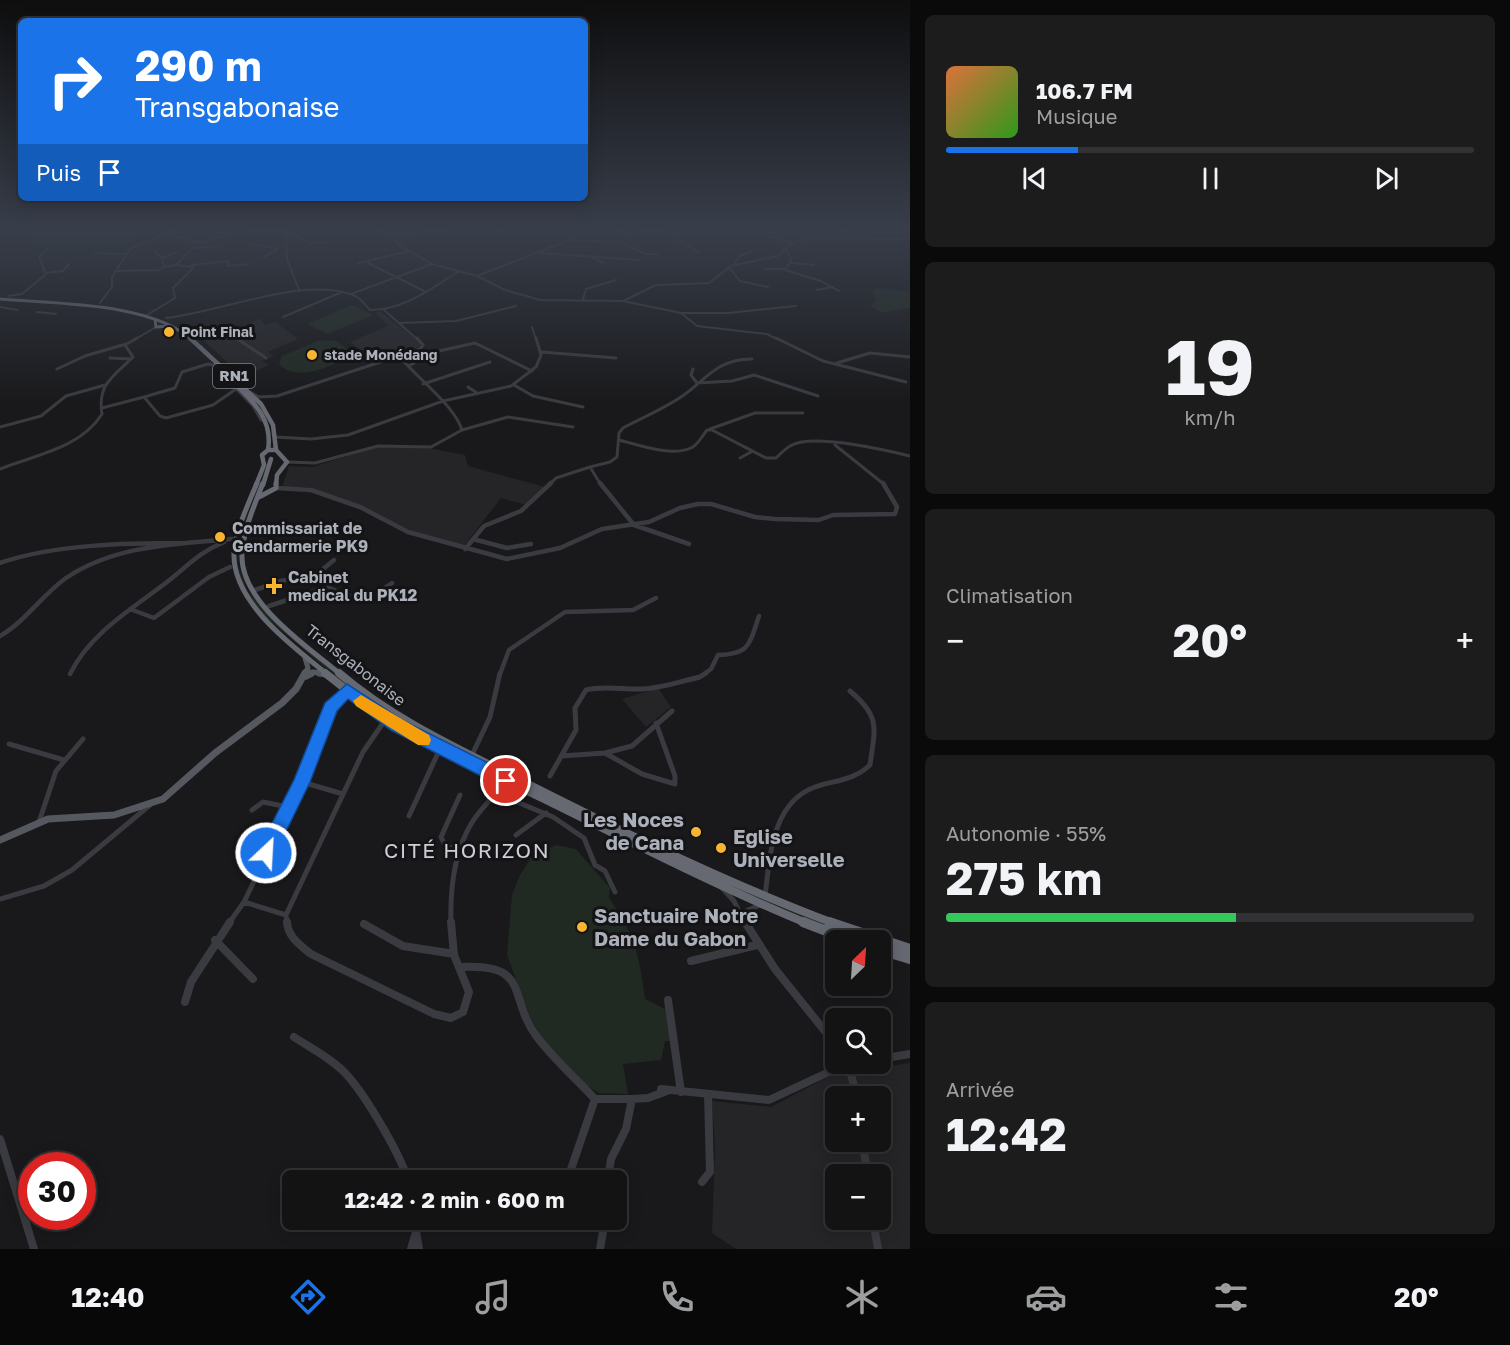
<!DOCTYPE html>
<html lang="fr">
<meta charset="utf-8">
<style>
body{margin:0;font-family:"Golos Text",sans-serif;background:#1c1c1d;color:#f1f3f6;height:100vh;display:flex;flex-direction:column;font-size:22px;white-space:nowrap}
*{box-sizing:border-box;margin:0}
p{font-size:20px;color:#9d9ea0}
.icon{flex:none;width:33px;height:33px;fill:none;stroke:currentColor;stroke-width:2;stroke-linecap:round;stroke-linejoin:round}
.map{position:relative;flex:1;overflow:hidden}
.drawer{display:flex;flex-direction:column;gap:15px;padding:15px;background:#0a0a0b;width:600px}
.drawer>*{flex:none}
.hud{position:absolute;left:18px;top:18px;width:570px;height:183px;border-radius:9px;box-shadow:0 3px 15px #0003,0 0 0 2px #323234;background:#1a73e8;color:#fff;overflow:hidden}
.needle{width:39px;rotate:25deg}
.controls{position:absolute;left:825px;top:930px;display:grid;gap:12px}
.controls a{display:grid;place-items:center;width:66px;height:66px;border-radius:9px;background:#131314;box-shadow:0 3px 15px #0003,0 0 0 2px #323234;font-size:30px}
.speed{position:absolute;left:18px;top:1152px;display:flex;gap:12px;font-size:30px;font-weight:700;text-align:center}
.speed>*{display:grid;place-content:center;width:78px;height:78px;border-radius:50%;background:#131314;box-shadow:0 3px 15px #0003,0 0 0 2px #323234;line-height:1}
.speed .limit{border:9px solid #d22;background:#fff;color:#111}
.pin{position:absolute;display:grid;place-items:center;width:51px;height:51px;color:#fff;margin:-26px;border:3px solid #fff;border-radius:50%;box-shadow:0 2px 6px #0007}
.me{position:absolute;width:66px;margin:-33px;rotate:25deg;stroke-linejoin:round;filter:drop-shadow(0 0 4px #0008)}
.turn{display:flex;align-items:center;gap:21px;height:126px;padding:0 18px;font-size:27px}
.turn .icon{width:78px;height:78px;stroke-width:2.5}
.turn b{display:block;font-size:42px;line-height:51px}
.then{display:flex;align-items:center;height:57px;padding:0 18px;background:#0003;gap:12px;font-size:22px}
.big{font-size:45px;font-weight:700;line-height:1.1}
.drawer .widget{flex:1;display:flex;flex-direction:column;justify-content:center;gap:9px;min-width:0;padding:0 21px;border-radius:9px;background:#1c1c1d}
.drawer .dial{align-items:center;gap:0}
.dial b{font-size:78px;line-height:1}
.song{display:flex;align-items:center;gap:18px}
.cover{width:72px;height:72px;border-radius:9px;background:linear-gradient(135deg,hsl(20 70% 55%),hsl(110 70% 35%))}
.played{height:6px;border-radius:3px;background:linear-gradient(90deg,#1a73e8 25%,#323234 25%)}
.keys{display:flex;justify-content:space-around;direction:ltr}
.heat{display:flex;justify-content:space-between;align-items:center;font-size:33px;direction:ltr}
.charge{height:9px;border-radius:4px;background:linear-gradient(90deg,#34c759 55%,#323234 0)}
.trip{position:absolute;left:282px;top:1170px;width:345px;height:60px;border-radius:9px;background:#131314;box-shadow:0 3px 15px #0003,0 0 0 2px #323234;font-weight:700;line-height:60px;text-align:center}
.tab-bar{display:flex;height:96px;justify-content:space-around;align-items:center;background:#080808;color:#9d9ea0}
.tab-bar .icon{width:42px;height:42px}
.tab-bar .on{color:#1a73e8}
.tab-bar b{font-size:27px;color:#f1f3f6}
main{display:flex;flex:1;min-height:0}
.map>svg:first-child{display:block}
.built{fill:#252528;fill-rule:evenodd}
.green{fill:#202a22}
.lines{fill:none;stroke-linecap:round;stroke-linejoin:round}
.minor-far4{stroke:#3a3b40;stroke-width:2}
.minor-far3{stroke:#3a3b40;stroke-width:3}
.minor-far2{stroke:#3a3b40;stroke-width:4.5}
.minor-far1{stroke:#3a3b40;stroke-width:5}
.minor{stroke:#3a3b40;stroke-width:8}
.major-far1{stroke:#56585f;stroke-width:5}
.major{stroke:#56585f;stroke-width:7}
.highway-far4{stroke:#666972;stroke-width:3}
.highway-far3{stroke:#666972;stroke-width:4.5}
.highway-far2{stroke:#666972;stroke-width:5}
.highway-far1{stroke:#666972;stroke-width:8}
.highway{stroke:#666972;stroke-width:10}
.route{fill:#1a73e8;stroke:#114b97;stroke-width:1.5}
.slow{fill:#f59e0b}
.poi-dot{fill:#f8b534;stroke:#141416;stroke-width:2}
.labels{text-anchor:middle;stroke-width:6;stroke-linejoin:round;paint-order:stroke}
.far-poi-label{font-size:14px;font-weight:bold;fill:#abb0bb;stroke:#141416;text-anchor:start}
.shield{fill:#141416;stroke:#7e818a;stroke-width:1.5}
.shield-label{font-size:15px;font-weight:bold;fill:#abb0bb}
.poi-label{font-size:16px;font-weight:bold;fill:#abb0bb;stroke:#141416;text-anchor:start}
.street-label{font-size:16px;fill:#abb0bb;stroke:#141416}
.near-poi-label{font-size:20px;font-weight:bold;fill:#abb0bb;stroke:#141416;text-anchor:start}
.near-neighbourhood-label{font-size:21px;letter-spacing:1.5px;fill:#cccfd7;stroke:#141416}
</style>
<main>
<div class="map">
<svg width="910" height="1249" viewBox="0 0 910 1249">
<rect width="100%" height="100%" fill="#19191b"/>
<!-- built -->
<path class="built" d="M380 311 418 341 421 346 389 357 378 346 362 351 350 342 388 326 375 313Z
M259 318 265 325 275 322 298 339 268 352 274 356 262 361 269 365 243 377 200 337 247 327Z
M412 445 465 455 468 466 545 487 527 505 501 498 463 547 413 532 309 487H282L289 466 313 467 372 448Z
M658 688 671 707 646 727 622 699Z
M910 1063V1249H736L712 1233 715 1148 712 1101 771 1107 843 1069 862 1070ZM836 1096H880V1142H836ZM836 1174H880V1220H836Z"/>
<!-- green -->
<path class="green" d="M38 229H159L125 244 96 247 35 245 30 239 18 237Z
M878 288 910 292V308L882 313 870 306 877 299 872 292Z
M352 305 373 315 328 334 307 324Z
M320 340 336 341 348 349 347 355C332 368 295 382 279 364L282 356Z
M267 461H269L239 544 238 565 247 590 270 617 342 680 367 701 414 730C564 804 712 885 869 940H861L826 928 731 888 425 738 365 702 268 619C210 558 249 527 267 461Z
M556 845 576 849 610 888 609 898C636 936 639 955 645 999L667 1010 671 1041H665L661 1060 623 1064 628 1094 599 1093 583 1083 548 1048 530 1017 507 955 512 895 520 875 531 858Z"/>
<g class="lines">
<!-- minor-far4 -->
<path class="minor-far4" d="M379 229 389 234 399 245 432 264 477 276 505 290 540 300 623 301 681 313H729L796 306
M618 229 628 234 671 229
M670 229 677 239 698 252
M720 229 723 231
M758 229 762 234 793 243
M840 229 858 238
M250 230 289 232 310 243 327 242
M286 231 287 259 299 290
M164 233 199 243 242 231
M491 235 503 229
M391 236 441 231 455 233
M619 242 645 254H658
M250 244 278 249
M784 251 789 253 791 261 785 270 821 281 839 291
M155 252 162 258
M94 253 126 254
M539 253 640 260
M589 256 603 263
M264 257 277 250
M369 261 368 263 424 291
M358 263 410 251
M735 263 740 256 752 251
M791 263 814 265
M192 265 229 261 228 266 249 264
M164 267 176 265 193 248 216 247
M729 267 740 281 768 287
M764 269H785
M117 271 159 270 164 267 162 258 177 252
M46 273 63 271 69 264
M477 276 569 240 619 242 626 239 628 234
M817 290 833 287
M351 294 432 264
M8 296 22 294 46 274 39 257 48 248
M583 299 586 289 616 280
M625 300 656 285 709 283 731 266 778 256 791 244 805 238 910 239
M100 303 112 287V277L130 249 175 229
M0 307 17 310
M383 309 418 340
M37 312 56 314
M681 313 697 326 767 334 779 340
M147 315 175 298 173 288 194 267 176 265
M283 317 342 292
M166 318C217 313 312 273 357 297 362 300 366 306 370 310 404 310 430 289 458 272
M399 323 456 321 516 306
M532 327 536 340
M230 334 239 340
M134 340 156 327"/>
<!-- minor-far3 -->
<path class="minor-far3" d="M236 338 266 358
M776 338 823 361 906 382
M542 352 616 358
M400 357C418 379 454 405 462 430
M110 358 131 359
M837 363 870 353 910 357
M213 365 253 406 261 420 266 421
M217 366 208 364 182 372 175 388 144 397 160 416 166 418 213 405 236 389
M409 366 430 353 475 343 532 371
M57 369 85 356 126 344
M693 369 691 375 697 383 732 381 754 375 818 396
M423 384 490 362
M514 385 533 396 583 407
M468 387 477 393
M250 392 259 397 277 396 420 349 423 345 417 338
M102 408 144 397
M0 427 41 416 66 396 105 385
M710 429 755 413H803
M275 437 311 439 348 435 443 401 511 386 536 367 541 355 536 338
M619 440C639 445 671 457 691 448 698 445 702 436 707 430H712L766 458H776C780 454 785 449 790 446 811 433 885 450 910 456
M835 445 885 485
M740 458 751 452
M287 462 315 463 378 446 431 447 462 430 508 417 573 427
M0 469C35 455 81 448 102 414 97 384 114 376 133 357L125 345 137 338
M549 485 556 478 590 467
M601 485 590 467 610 462 617 457 619 433 623 428C642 418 663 409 681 397 706 380 716 359 752 359"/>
<!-- minor-far2 -->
<path class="minor-far2" d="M600 483 634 525 689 544
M276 488 311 490 360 507 408 532 507 559 560 548 602 529 649 522 680 508 698 504H711L755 517 775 519 819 520 833 515 895 514 897 507 883 483
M473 539 507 548 531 544
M465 549 484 526 521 511 551 483
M0 563C54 544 129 543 186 543
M255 590 281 581 317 574 334 560
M269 606 327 587 346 595 368 599 392 583
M130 609 154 618 209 577 230 567
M0 636C26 621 42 595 66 578 115 545 176 544 232 539
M70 674C90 633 132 609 167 582 189 565 198 553 224 542
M500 674 509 650 565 612 633 610 656 598
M704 674 711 669 718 655C750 654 749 645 759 616"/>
<!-- minor-far1 -->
<path class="minor-far1" d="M9 744 64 760
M605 753 632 746 672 711
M472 755 490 717 500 673
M561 756 605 753 642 774 675 784V776L656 723
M550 776 576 730 575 708 586 690C603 685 625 690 643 689 662 688 682 681 700 677L706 673
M302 782 343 794
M500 789 517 802 553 817 584 838 595 865 605 871 615 892
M460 795 441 837 445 845 460 851
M252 810 263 802 288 807
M409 816 438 753
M39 822 56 771 83 739
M516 835 546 813
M723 889 734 901 745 923
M765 896C770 858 771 803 815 787 835 780 853 781 870 765 875 728 881 717 850 691
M0 899 44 886 72 870 150 805
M244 902 286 915
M743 919 746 911 760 905
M229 923 244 902 302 782 330 707 347 690
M287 923 286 915 363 752 383 723
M451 923C450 890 454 853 471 824 480 809 493 798 503 784"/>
<!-- minor -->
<path class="minor" d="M287 922C288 937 300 945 311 954L434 1014 451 1018 463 1012 469 992 454 955 451 922
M745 922 775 969 836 1045
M364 924 403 946 454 954
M215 940 253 979
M691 961 757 945
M462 967C532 964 507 997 537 1037 554 1059 576 1079 595 1099
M668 1000 681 1092
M185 1002 191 982 230 922
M294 1037C309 1047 327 1056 341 1069 362 1088 399 1152 408 1180
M880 1059 910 1054
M848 1064 857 1096
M661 1089 769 1100 846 1064
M0 1139 34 1249
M863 1142 867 1174
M569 1175 595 1099H632
M608 1180 611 1159 626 1129 632 1099 648 1098 667 1091
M702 1182 710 1172 708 1094
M414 1220 419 1249
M873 1220 878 1249
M411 1249 415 1235
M600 1249 605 1220"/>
<!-- major-far1 -->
<path class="major-far1" d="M304 674 308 668 305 658
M309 674 314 672 326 674"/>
<!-- major -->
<path class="major" d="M319 673 326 674
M306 676 312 673
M0 840 48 819 114 815 163 799 215 753 282 703 296 689 305 673"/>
<!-- highway-far4 -->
<path class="highway-far4" d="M0 299C55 304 151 302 192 340
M155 320 156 327 170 326"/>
<!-- highway-far3 -->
<path class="highway-far3" d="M190 338 261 404 273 425 276 450
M234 383C254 402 273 420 268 450
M256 485 264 465 262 455 268 450H276L287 462
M263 485 271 459
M276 485 277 475 287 462"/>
<!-- highway-far2 -->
<path class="highway-far2" d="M257 483C248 505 236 529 234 553 232 602 292 646 327 674
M263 483C254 506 244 529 242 553 239 602 307 646 340 674
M259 497 276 488V483"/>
<!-- highway-far1 -->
<path class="highway-far1" d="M325 673C396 732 468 762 550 802 635 844 719 887 806 923
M339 673C395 721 461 750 526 783 627 834 727 883 833 923"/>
<!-- highway -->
<path class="highway" d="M803 922 850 940
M829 922 910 949
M880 950 910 959"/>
</g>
<!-- sky -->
<linearGradient id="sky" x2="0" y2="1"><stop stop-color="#0e0e0f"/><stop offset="0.57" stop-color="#383e4a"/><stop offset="1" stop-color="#383e4a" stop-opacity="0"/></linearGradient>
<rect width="910" height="403" fill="url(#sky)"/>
<!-- route -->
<path class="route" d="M347 684 402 720 512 775 515 781 512 786 506 788 501 786 391 730 348 699 337 711 310 782 272 860 266 862 260 860 257 853 294 780 325 703Z"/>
<!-- slow -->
<path class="slow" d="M361 695 429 735 431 740 429 745H418L356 706 353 701Z"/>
<!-- markers -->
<g class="poi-dot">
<circle cx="169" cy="332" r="6"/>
<circle cx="312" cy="355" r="6"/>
<circle cx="220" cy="537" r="6"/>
<path d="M271 577h6v6h6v6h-6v6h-6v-6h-6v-6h6z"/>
<circle cx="696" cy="832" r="6"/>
<circle cx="721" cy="848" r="6"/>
<circle cx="582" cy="927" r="6"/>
</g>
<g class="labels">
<!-- far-poi labels -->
<g class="far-poi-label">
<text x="181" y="337">Point Final</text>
<text x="324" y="360">stade Monédang</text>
</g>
<!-- shield labels -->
<rect class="shield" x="213" y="364" width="42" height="24" rx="4.5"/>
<g class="shield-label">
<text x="234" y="381">RN1</text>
</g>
<!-- poi labels -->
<g class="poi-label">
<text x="232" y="534">Commissariat de<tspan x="232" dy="18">Gendarmerie PK9</tspan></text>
<text x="288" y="583">Cabinet<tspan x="288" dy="18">medical du PK12</tspan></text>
</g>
<!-- street labels -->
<g class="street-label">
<text transform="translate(356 665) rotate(38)" y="6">Transgabonaise</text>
</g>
<!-- near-poi labels -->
<g class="near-poi-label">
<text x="684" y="827" text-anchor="end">Les Noces<tspan x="684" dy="23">de Cana</tspan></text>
<text x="733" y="844">Eglise<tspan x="733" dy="23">Universelle</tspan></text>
<text x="594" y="923">Sanctuaire Notre<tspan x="594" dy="23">Dame du Gabon</tspan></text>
</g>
<!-- near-neighbourhood labels -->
<g class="near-neighbourhood-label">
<text x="467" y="858">CITÉ HORIZON</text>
</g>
</g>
</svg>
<div class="controls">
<a><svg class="needle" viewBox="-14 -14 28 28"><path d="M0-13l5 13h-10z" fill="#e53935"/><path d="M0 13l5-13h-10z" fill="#9d9ea0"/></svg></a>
<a><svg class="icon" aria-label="search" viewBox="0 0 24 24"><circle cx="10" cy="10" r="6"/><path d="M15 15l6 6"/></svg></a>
<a>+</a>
<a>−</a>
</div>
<div class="speed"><div class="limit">30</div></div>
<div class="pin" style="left:506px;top:781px;background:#d93025"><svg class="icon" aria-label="arrive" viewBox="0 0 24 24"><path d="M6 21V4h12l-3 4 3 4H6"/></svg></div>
<svg class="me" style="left:266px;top:853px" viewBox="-20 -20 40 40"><circle r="17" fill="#1a73e8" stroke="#fff" stroke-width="3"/><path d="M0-11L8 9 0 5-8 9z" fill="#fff"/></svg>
<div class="trip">12:42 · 2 min · 600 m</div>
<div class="hud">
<div class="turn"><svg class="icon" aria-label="right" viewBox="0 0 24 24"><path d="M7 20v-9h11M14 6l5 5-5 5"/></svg><div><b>290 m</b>Transgabonaise</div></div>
<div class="then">Puis<svg class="icon" aria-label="arrive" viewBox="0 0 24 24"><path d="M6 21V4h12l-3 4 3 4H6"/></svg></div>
</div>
</div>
<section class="drawer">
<div class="widget">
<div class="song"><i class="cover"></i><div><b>106.7 FM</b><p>Musique</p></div></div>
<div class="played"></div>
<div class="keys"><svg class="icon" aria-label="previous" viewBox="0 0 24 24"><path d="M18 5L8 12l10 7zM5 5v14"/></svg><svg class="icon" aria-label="pause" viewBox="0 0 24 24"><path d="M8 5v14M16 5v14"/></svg><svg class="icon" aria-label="next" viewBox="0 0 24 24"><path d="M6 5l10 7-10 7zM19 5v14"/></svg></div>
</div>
<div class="widget dial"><b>19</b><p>km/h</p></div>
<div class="widget"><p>Climatisation</p>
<div class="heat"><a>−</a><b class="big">20°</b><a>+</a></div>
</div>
<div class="widget"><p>Autonomie · 55%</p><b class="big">275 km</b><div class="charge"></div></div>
<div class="widget"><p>Arrivée</p><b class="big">12:42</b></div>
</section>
</main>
<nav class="tab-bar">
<b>12:40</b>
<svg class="icon on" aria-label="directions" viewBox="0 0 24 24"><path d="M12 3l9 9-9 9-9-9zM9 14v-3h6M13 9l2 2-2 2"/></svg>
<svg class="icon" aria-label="music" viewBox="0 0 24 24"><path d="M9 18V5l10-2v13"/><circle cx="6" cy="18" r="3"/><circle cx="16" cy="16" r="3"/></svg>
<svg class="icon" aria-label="phone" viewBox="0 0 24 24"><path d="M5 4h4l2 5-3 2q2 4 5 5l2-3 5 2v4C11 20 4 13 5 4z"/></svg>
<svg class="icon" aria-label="climate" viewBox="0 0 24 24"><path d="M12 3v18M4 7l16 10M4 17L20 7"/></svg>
<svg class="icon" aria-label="car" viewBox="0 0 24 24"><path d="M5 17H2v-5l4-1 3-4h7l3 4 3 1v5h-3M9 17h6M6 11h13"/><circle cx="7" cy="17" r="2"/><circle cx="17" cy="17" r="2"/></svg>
<svg class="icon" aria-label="filters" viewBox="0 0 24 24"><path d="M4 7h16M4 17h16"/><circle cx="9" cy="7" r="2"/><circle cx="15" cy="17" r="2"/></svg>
<b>20°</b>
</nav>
